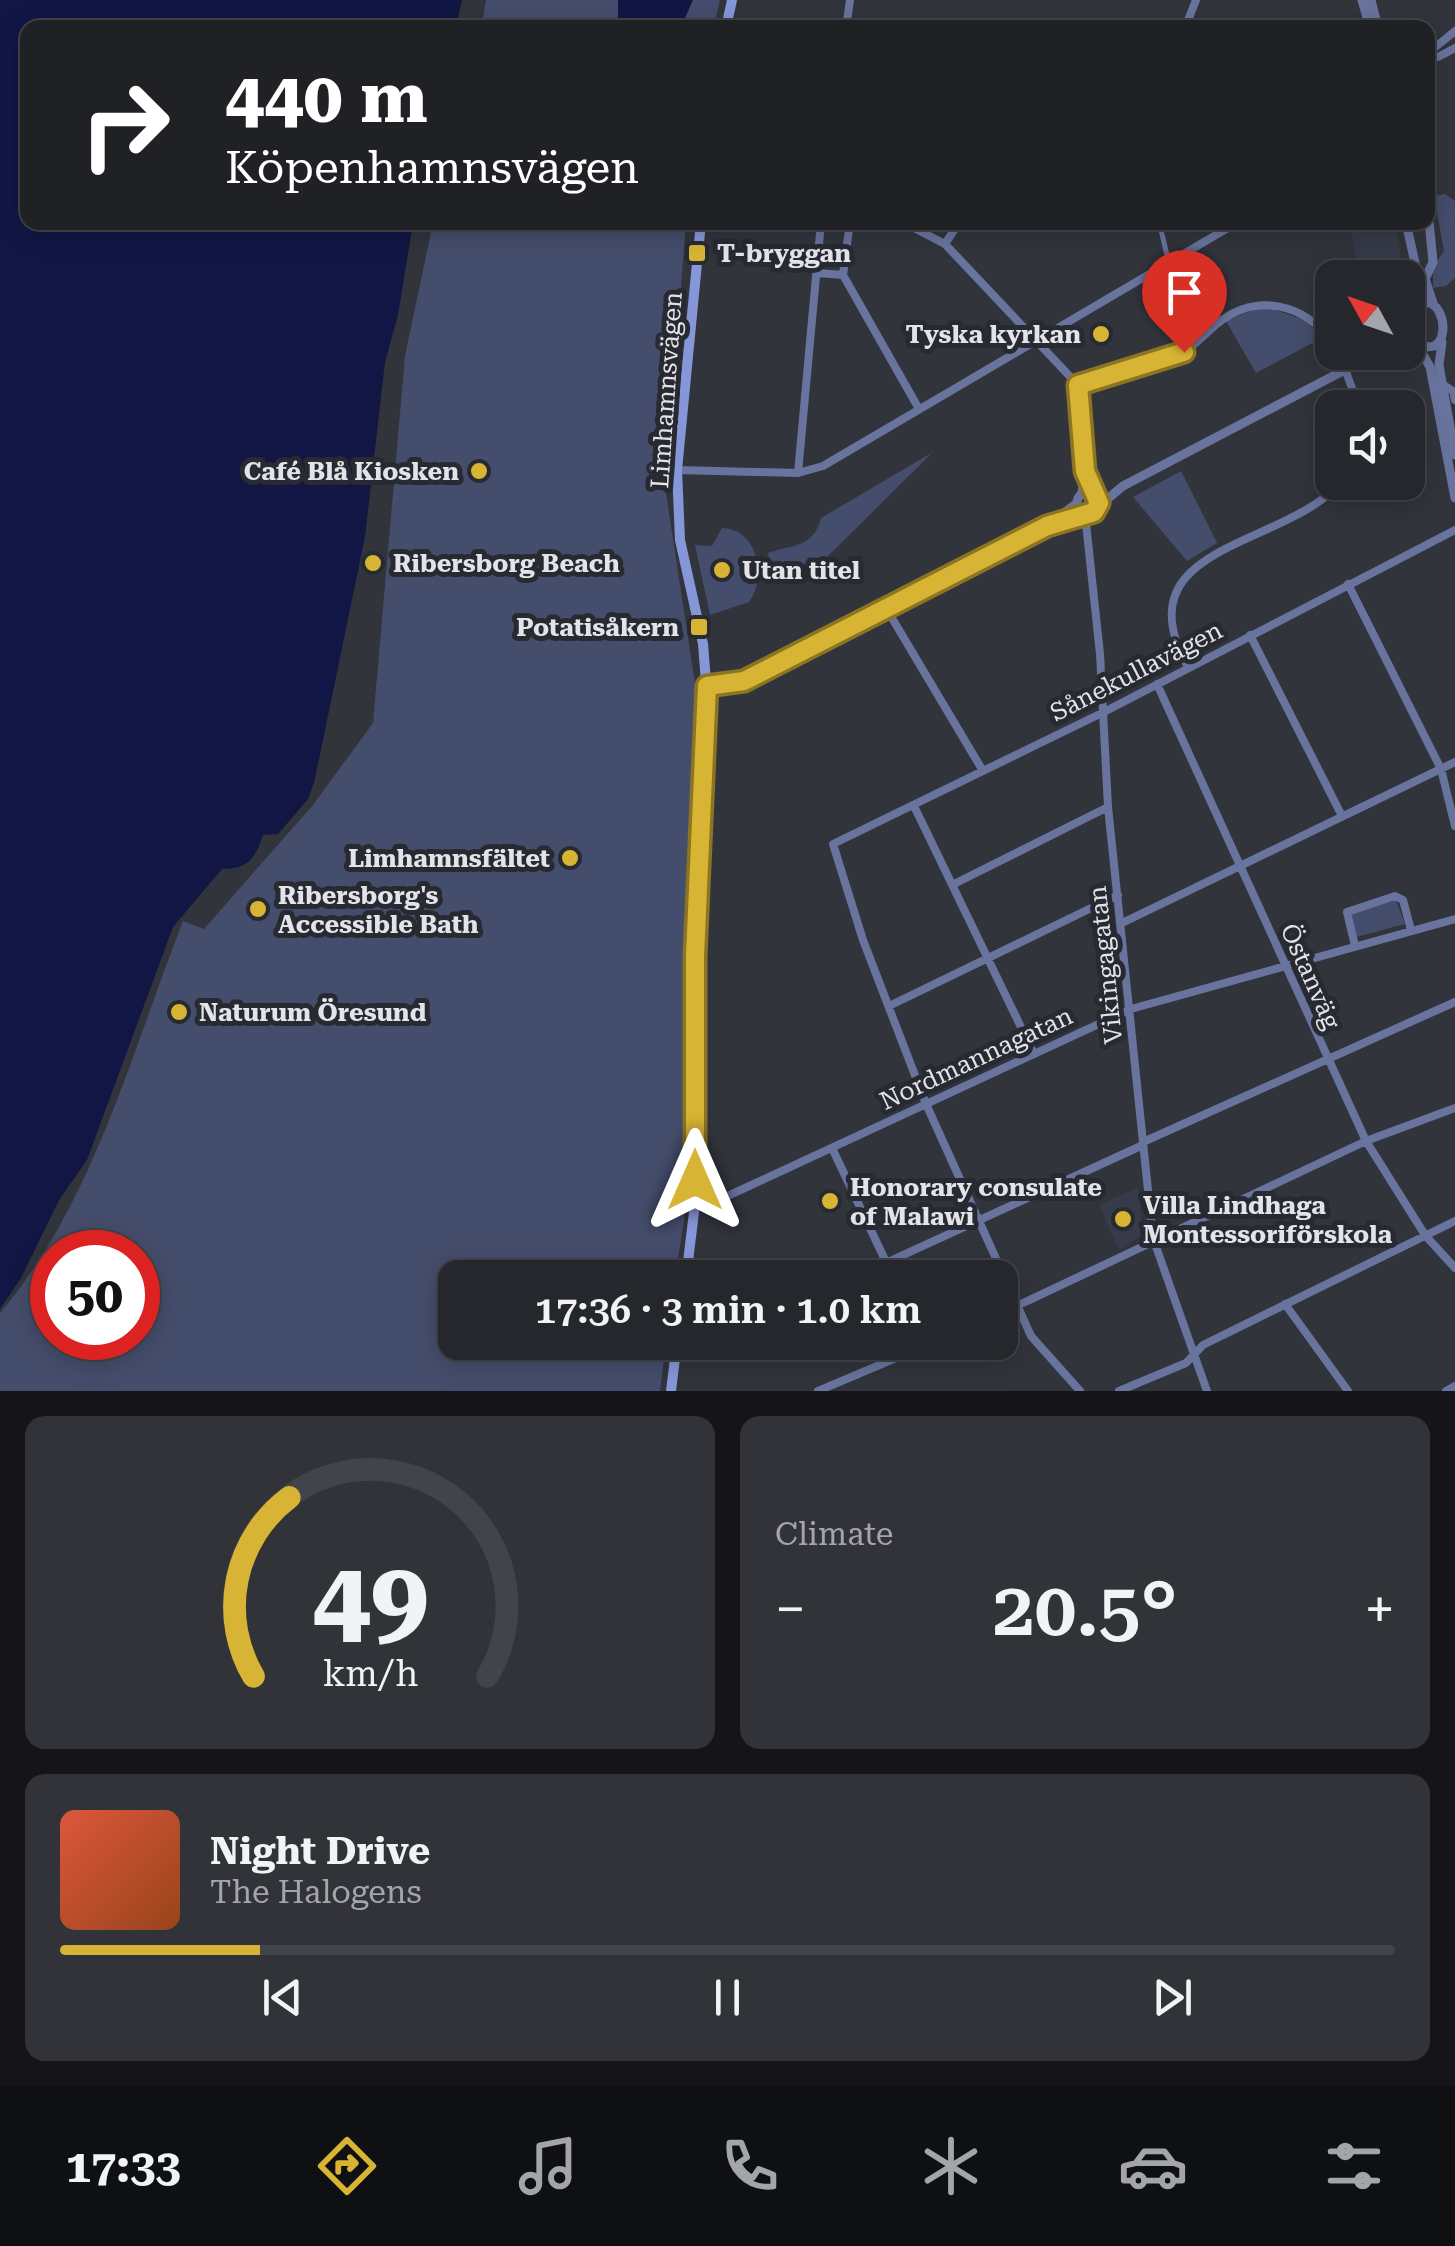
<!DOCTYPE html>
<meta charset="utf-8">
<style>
body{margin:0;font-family:"Roboto Serif",serif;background:#323339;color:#f1f3f6;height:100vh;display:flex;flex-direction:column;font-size:38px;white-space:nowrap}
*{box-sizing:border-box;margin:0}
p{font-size:32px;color:#a4a5aa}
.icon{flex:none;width:55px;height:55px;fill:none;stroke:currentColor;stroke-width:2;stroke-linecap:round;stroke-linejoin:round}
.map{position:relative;height:1391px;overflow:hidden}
.side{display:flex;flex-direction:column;gap:25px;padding:25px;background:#151519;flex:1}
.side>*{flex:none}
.top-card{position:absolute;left:20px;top:20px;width:1415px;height:210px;border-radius:20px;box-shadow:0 5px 25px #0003,0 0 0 2px #424449;background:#202124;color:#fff;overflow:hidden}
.needle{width:65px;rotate:310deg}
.controls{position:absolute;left:1315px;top:260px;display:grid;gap:20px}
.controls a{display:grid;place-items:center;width:110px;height:110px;border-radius:20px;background:#26272d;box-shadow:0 5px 25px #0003,0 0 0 2px #424449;font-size:50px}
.speed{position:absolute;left:30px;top:1230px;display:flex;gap:20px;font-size:50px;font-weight:700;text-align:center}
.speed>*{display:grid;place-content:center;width:130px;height:130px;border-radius:50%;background:#26272d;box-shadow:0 5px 25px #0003,0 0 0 2px #424449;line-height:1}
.speed .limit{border:15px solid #d22;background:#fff;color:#111}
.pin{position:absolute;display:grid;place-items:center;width:85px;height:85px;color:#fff;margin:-102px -42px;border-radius:50% 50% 50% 0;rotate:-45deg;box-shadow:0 0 10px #0007}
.pin .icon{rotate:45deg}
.me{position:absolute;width:110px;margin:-55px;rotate:0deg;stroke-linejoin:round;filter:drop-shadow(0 0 8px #0008)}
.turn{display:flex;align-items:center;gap:35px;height:210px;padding:0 40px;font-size:45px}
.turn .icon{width:130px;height:130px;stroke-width:2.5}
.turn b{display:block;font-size:70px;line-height:85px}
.big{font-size:75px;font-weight:600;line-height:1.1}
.side .tile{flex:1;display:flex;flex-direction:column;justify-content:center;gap:15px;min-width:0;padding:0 35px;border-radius:20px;background:#323339}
.side .dial{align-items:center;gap:0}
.dial svg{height:260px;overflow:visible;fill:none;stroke:#424449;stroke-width:7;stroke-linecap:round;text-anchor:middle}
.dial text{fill:#f1f3f6;stroke:none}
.song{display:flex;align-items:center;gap:30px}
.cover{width:120px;height:120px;border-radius:15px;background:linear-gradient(135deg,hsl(10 70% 55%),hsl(20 70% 35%))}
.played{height:10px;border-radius:5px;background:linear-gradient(90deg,#d7b434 15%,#424449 15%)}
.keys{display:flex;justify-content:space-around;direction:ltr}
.heat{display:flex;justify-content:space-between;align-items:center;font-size:55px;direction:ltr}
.side .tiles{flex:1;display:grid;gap:25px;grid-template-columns:1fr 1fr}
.tile:last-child{grid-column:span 2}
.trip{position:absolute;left:438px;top:1260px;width:580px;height:100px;border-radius:20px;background:#26272d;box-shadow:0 5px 25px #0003,0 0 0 2px #424449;font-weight:600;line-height:100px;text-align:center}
.tab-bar{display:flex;height:160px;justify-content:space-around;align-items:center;background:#0f1012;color:#a4a5aa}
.tab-bar .icon{width:70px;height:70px}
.tab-bar .active{color:#d7b434}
.tab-bar b{font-size:45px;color:#f1f3f6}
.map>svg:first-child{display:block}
.built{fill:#373b49}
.green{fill:#454d6c;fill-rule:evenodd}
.water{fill:#111644}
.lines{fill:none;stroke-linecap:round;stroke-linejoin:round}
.pedestrian{stroke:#69749e;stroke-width:5}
.minor{stroke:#69749e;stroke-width:8}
.tertiary{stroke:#69749e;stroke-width:9}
.secondary{stroke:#8697d9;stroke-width:10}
.route-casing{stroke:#8c7522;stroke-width:25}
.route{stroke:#d7b434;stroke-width:18}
.poi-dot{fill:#d7b434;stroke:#282a32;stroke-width:4}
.labels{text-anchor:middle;stroke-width:10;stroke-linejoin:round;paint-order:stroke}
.poi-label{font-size:25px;font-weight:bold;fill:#e2e4e9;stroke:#282a32;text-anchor:start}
.street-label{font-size:25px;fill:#e2e4e9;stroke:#282a32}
</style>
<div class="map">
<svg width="1455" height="1391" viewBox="0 0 1455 1391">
<rect width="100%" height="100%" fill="#32343c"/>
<!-- built -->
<path class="built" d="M1350 223H1396L1404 277H1359Z
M1138 1187 1143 1235 1119 1250 1099 1205Z"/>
<!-- green -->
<path class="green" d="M486 0H720L714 27 481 28Z
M1445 194 1455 201V278L1446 286 1433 288V267L1444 251 1434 196Z
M433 223H686L665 487 696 690 697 785 684 1221 675 1277 455 1278V1342L666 1343 660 1391H0V1313C94 1202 131 1053 183 921L204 929 313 805 373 723 405 356ZM52 1252H138V1338H52Z
M1263 306 1305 320 1322 338 1256 373 1226 321Z
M933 452 816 568H771L768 553C792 544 813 549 821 518Z
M1181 471 1217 543 1187 561 1133 497Z
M722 528C758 529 767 577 749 602L710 615 695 545 712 546Z
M1396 900 1405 924 1356 937 1350 914Z"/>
<!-- water -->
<path class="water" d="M0 0H462L456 27 28 28V222L413 223 398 315 385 362 365 537 314 783 308 799 278 834 263 835C255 859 248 869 222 869L173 927 87 1160 59 1200 21 1278 0 1309Z
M618 0H693L681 27 618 28Z"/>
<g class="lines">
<!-- pedestrian -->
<path class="pedestrian" d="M1159 222 1169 263"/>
<!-- minor -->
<path class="minor" d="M846 28 850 0
M1185 28 1196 0
M1428 53 1455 31
M1428 54 1438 57 1455 48
M850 222 843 275 919 409
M865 222 914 228 945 244 1078 385 1085 471 1081 495
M945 244 956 227 998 222
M818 273 843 275
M1339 352 1359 408
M1442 384 1453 391 1455 400
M1078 385C1112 375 1151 370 1182 353 1196 345 1206 333 1218 323 1258 292 1304 304 1332 342
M677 470 798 473 823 466 1238 222
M798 473 821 222
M1086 474 1093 493
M1085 514 1100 654 1108 807 1153 1238 1207 1391
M1348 584 1441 769 1455 826
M886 608 983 771
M1250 635 1342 816
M1188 667C1119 543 1286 548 1341 482
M1157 684 1366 1141 1425 1235 1455 1268
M914 806 1034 1054
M952 885 1108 807
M1122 923 1455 762
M1355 946 1347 912 1395 896 1403 900 1411 930
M889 1006 1118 895
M1143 1142 1455 1002
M832 1148 886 1262
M695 1204 717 1201 1131 1009 1455 919
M853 1278 1143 1145
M1285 1304 1348 1391
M1000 1314 1366 1141 1455 1108
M818 1391 934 1342
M1080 1391 1031 1336 979 1221 926 1104 863 940 833 844 1104 712 1455 530
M1119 1391 1186 1363 1203 1345 1455 1221
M1446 1391 1455 1386"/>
<!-- tertiary -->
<path class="tertiary" d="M1362 0 1370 28
M1371 0 1378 28
M1428 211 1433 262 1425 279 1433 303
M1406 222 1420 286 1415 307
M1408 316C1436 276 1455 336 1434 346 1422 349 1414 343 1408 333
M1442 342 1439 365 1455 455
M1417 344 1430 367 1455 498
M1077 503a11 11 0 1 1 22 0a11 11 0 1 1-22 0Z
M1099 506 1123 486 1379 352
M1054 524 1084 513
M707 686 743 681 1047 526 1077 503"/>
<!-- secondary -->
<path class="secondary" d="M726 28 732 0
M686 1278 695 1204V955L708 708 703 644 680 540 677 470 701 222
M671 1391 677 1342"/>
</g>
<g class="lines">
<defs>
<path id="route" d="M695 1180V956L707 686 744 681 1047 526 1094 512 1099 503 1085 471 1078 385 1184 352"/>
</defs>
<!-- route casing -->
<use href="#route" class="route-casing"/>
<!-- route -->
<use href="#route" class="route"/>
</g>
<!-- markers -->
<g class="poi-dot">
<rect x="687" y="243" width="20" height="20" rx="5"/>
<circle cx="1101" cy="334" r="10"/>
<circle cx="479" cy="471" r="10"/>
<circle cx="373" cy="563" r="10"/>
<circle cx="722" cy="570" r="10"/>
<rect x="689" y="617" width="20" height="20" rx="5"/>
<circle cx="570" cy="858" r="10"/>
<circle cx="258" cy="909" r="10"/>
<circle cx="179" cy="1012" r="10"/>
<circle cx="830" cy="1201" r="10"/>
<circle cx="1123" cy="1219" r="10"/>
</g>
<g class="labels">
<!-- poi labels -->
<g class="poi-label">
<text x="717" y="262">T-bryggan</text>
<text x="1081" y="343" text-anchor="end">Tyska kyrkan</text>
<text x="459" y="480" text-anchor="end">Café Blå Kiosken</text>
<text x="393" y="572">Ribersborg Beach</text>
<text x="742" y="579">Utan titel</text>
<text x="679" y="636" text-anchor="end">Potatisåkern</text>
<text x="550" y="867" text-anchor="end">Limhamnsfältet</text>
<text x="278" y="904">Ribersborg's<tspan x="278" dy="29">Accessible Bath</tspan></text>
<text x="199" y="1021">Naturum Öresund</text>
<text x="850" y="1196">Honorary consulate<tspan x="850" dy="29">of Malawi</tspan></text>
<text x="1143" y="1214">Villa Lindhaga<tspan x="1143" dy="29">Montessoriförskola</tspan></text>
</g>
<!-- street labels -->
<g class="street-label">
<text transform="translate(666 390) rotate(-86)" y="9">Limhamnsvägen</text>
<text transform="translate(1136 671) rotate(-27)" y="9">Sånekullavägen</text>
<text transform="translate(1105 965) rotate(-96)" y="9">Vikingagatan</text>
<text transform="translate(1311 976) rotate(66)" y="9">Östanväg</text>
<text transform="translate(976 1058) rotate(-25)" y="9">Nordmannagatan</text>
</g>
</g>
</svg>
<div class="controls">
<a><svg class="needle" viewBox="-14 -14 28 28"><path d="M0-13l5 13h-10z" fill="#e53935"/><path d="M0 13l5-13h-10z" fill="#a4a5aa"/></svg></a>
<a><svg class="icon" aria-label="sound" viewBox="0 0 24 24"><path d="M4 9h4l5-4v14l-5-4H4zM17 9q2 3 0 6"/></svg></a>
</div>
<div class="speed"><div class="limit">50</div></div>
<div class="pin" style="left:1184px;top:352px;background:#d93025"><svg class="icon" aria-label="arrive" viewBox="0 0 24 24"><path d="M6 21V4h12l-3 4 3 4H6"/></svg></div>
<svg class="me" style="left:695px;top:1180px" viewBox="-20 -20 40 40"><path d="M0-17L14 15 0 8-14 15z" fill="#d7b434" stroke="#fff" stroke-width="4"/></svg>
<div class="trip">17:36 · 3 min · 1.0 km</div>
<div class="top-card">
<div class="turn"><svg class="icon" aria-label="right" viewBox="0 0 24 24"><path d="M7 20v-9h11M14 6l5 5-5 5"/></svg><div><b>440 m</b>Köpenhamnsvägen</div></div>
</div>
</div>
<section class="side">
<div class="tiles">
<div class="tile dial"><svg viewBox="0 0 100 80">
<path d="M14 69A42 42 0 1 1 86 69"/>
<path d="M14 69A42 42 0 0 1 25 14" stroke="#d7b434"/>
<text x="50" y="56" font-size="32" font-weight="700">49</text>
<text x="50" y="72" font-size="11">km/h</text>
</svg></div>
<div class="tile"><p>Climate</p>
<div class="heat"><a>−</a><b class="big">20.5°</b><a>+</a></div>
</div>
<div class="tile">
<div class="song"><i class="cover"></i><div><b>Night Drive</b><p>The Halogens</p></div></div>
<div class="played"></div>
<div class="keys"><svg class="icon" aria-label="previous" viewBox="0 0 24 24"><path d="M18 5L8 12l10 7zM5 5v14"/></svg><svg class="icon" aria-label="pause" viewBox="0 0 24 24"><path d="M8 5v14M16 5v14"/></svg><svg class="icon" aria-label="next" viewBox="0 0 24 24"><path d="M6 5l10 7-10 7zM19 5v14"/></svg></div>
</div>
</div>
</section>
<nav class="tab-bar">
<b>17:33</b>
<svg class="icon active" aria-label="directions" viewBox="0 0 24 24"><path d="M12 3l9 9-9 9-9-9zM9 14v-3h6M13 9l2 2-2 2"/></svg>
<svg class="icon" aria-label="music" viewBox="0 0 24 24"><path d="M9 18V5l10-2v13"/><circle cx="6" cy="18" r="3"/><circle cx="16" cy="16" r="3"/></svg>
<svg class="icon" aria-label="phone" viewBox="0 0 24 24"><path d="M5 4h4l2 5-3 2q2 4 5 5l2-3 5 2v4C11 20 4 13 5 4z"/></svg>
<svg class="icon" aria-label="climate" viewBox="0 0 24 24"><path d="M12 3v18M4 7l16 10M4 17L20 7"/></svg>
<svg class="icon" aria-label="car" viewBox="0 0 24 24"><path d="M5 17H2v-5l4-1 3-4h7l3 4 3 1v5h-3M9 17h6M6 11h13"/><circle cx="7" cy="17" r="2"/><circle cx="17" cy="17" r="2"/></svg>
<svg class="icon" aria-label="filters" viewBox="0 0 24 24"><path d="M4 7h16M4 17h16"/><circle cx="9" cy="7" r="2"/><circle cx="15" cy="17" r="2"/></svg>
</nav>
